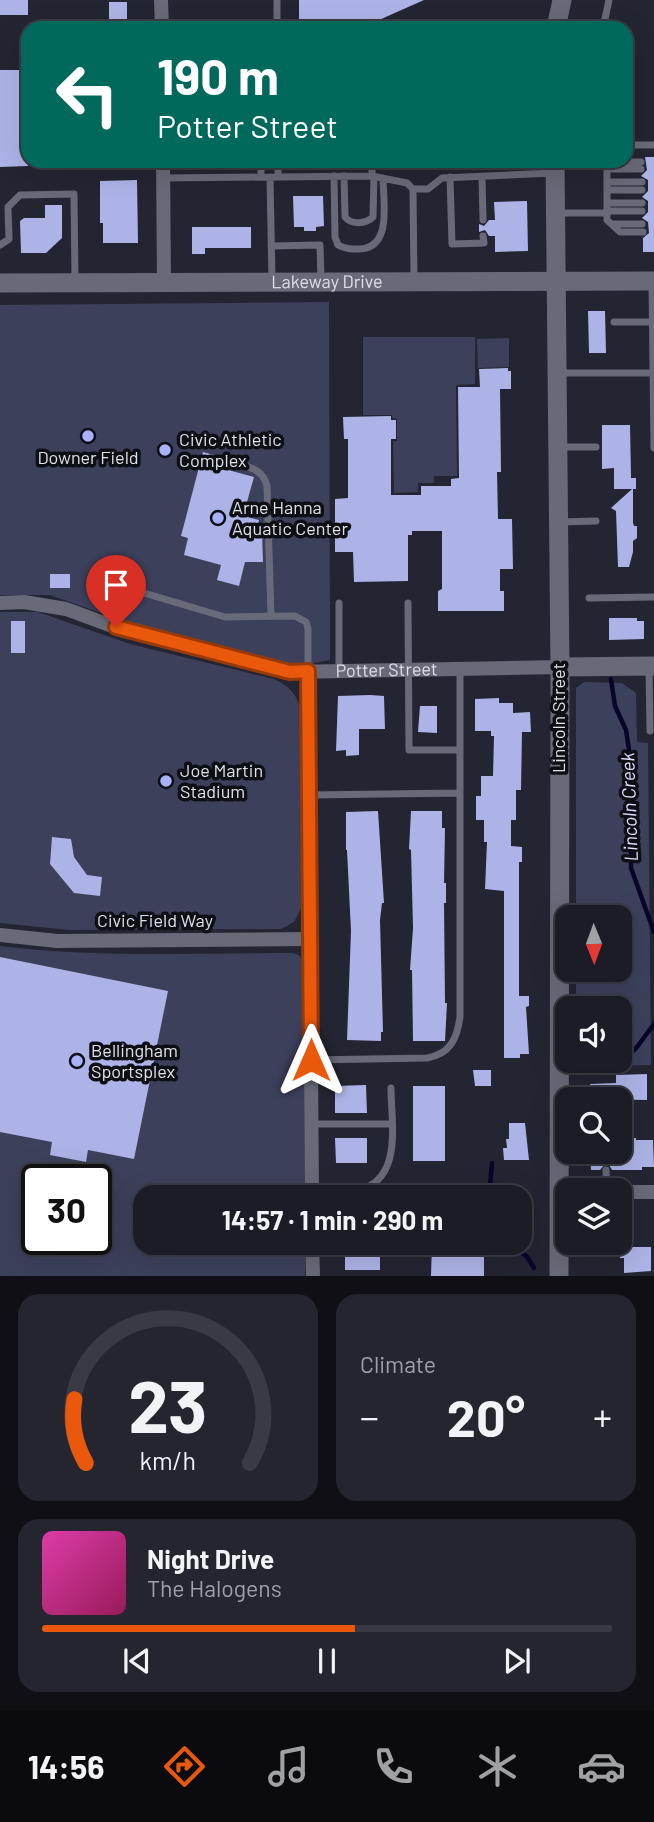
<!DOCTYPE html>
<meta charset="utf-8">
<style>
body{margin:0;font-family:Barlow,sans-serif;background:#24252e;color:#f1f3f6;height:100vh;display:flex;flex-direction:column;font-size:26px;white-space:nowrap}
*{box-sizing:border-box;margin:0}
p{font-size:23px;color:#a0a1a7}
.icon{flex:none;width:38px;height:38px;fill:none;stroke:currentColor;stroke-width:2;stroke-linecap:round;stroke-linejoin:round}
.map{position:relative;height:1276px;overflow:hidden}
.sheet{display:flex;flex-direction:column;gap:18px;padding:18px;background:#0f0f15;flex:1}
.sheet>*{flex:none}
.top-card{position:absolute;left:21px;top:21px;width:612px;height:147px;border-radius:21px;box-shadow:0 7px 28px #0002,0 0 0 2px #393a43;background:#00695c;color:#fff;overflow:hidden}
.needle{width:46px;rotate:179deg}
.fabs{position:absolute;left:555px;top:905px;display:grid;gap:14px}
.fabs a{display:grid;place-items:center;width:77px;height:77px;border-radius:14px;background:#1b1c26;box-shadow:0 7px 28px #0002,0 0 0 2px #393a43;font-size:35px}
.speed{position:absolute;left:21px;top:1164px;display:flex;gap:14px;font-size:35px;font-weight:700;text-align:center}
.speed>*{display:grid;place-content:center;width:91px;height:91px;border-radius:50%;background:#1b1c26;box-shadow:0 7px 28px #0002,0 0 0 2px #393a43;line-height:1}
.speed .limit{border:4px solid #111;border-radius:10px;background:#fff;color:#111}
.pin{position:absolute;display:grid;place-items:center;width:60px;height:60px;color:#fff;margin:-72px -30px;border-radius:50% 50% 50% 0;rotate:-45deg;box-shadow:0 0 7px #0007}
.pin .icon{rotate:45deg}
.me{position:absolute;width:77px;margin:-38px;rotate:0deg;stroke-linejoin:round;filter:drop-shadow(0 0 5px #0008)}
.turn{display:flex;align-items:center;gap:24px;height:147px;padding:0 21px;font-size:32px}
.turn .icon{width:91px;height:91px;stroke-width:2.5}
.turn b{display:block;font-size:49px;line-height:60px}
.big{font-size:52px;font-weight:700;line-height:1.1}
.sheet .card{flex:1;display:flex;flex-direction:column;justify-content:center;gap:10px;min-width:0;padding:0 24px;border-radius:21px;background:#24252e}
.sheet .dial{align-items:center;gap:0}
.dial svg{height:182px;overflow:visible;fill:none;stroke:#393a43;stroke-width:7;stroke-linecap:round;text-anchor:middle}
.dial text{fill:#f1f3f6;stroke:none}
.song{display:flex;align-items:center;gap:21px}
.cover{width:84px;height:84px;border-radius:10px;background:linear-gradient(135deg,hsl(320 70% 55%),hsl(330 70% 35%))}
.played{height:7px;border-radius:4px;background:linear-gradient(90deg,#ea580c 55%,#393a43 55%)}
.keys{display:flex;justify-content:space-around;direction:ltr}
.heat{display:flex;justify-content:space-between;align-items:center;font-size:38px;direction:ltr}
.sheet .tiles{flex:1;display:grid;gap:18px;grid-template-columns:1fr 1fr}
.card:last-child{grid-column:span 2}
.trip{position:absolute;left:133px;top:1185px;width:399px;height:70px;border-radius:21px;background:#1b1c26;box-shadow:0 7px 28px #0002,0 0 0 2px #393a43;font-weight:700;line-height:70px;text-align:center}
.dock{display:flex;height:112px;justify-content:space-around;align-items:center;background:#0b0b0f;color:#a0a1a7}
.dock .icon{width:49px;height:49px}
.dock .current{color:#ea580c}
.dock b{font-size:32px;color:#f1f3f6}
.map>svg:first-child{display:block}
.green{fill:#3d405b;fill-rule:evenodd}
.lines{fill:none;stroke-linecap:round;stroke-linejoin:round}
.stream{stroke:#09052a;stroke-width:4.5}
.building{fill:#adb3e6}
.lane{stroke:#686a79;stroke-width:7}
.street{stroke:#686a79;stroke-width:14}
.secondary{stroke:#686a79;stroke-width:19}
.route-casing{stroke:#983908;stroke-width:18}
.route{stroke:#ea580c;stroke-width:12}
.poi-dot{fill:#a9b0fc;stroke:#0e0f15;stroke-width:2.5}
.labels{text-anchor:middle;stroke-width:7;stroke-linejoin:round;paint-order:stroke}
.street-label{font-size:18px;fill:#dfe0e9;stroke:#0e0f15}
.poi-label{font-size:18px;fill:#dfe0e9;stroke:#0e0f15;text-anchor:start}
.water-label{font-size:19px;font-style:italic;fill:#dce0fe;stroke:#0e0f15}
</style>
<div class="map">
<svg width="654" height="1276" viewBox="0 0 654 1276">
<rect width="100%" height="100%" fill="#242532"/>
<!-- green -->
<path class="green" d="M329 302 330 660 295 667 126 622 50 595H0V305Z
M363 337H475V384L456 385 457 476H434V483H418V492L394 493 393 441H397V419L392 418V415H363Z
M509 338V367L478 368 477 339Z
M0 612H38L130 644 274 679C287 685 297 693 300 708L301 909 294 922 281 929 69 930 0 923Z
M584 682 622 683 636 693 637 742 648 743 651 1065 577 1066V1061L620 1060V1008H576V970H620V917H576V688Z
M0 946C97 958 195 953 293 953L300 956 304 963 305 1197H145V1242L305 1243V1276H0ZM37 1180H96V1239H37Z"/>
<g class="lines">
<!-- stream -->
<path class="stream" d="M611 679 615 706 626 730 631 763V868L654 932
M616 1067 637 1047 654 1024
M489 1197 492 1163
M511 1242 528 1258 534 1268"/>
</g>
<!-- building -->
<path class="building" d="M0 0H28V15H0Z
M299 0H424L361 28H299Z
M109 2H127V28H109Z
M0 70H28V166L0 167Z
M645 157H654V252H643V238L649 233 648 222 642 218 648 212V201L642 197 648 191V180L641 176 647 170Z
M137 180 138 243H103V223H100V181Z
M293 196H323L324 226 316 227V231H304V227H294Z
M527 201 528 251 495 252V236H489L485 230 479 232V224L484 226 489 220H495L494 202Z
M45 205H62V238L46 253H21L20 221 24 218H45Z
M192 227H251V248H205V254H192Z
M588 311H605L606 353H589Z
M508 368V371H511V389H500L501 472H497L498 519H512L513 569H500V591H504V611H438V591L442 589V531H412V535H408V581L354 582 353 552H335V499L348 498V439H344L343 417 391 416V420H396V439H391V495H421V486H451V479L459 478 458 387H480L479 369Z
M602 425H630L631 475V478H636V489H633V523L634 526H637V538L633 541V552L629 567H618L616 511 611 508 632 489H614V468L602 469Z
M203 452 224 458 221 468 254 477 243 516 259 520 256 532 262 533 263 562H245L239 586 217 580 221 565 184 555 188 538 181 536Z
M50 574H70V588H50Z
M609 618H637V621H644V639L609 640Z
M11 621H25V653H11Z
M370 695 384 696 385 729H359V755L346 756V750L336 751 338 696Z
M499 698V703H513V713L530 712 531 732H522L521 790H516V820H511V846L522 847V862H519V996H529V1006L526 1007 529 1054H520V1058H504V891L485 889 487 842H484V820H476V796H481V776H493L494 736H491V731H475V699Z
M420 706H437V733L418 732Z
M378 811 384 903H382L380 920 383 1032H381V1041L347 1040 351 931 347 850H346V812Z
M411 811H442V828H445L444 883H446V903H444L445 1003H447L445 1041H413L412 970H410L413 928 411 850 409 849Z
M52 837 71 839 74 857 87 875 102 877 100 896 74 893 50 864Z
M0 957 168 991 134 1159 88 1150 86 1162 50 1155 52 1142 0 1132Z
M473 1070H491V1086H475Z
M647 1074V1100L590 1099V1084L616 1083V1075Z
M366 1085 367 1113H335V1086Z
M413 1086H445V1161H413Z
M509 1123H525L529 1160H504L503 1148H507L506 1139H509Z
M335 1138H367V1163H336Z
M636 1138V1140H653L654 1167H642V1170H612L609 1165 605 1164 600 1170H591L590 1152H620V1139Z
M620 1223H630L629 1247H651V1271L624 1273V1258H620Z
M345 1242H380V1270H345Z
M432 1242H484V1276H431Z"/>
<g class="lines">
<!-- lane -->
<path class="lane" d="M277 0V28
M437 28H470
M603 28 609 0
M626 145H654
M65 161 66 163H163
M261 161V177
M278 161V177
M372 161V176L407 183 413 189 414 280
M607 161V220L620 232H643
M607 162H641
M607 169H641
M334 176 335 237 338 245C345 249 351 249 359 249 393 248 383 201 383 178
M344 176 345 217C351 225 366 224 373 217L374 177
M270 177 272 281
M450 177 452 244 484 243 483 236
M482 177 483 220
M164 178 372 176
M607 182H642
M413 189H428L442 178 554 173
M607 190H642
M607 203H642
M607 211H642
M556 213H607
M612 224H642
M0 245 9 239 8 207 20 195 74 194 75 280
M271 246 320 245 321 280
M652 281 654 448
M614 322H652
M559 373H653
M558 447H596
M237 463C252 468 263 470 267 486L271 616
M559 522 596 521
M589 598 654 597
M339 603V671
M408 603 409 750H460
M115 627 127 588 225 617 295 616 306 622 308 628V671
M649 669 650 731
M309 795 460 793
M311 1060 427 1058C450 1054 457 1039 460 1017V669
M312 1124H391
M606 1170 607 1190
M312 1191C326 1192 343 1194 356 1191 404 1181 391 1123 391 1088"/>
<!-- street -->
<g class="street">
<path d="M161 0 162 28"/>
<path d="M163 161 164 282"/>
<path id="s1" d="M0 603 24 602 66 609 115 627 290 672 560 667"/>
<path d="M308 671 312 1197"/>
<path d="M0 935 57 941 310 939"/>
<path d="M620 1192H654"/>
<path d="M312 1242 313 1276"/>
</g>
<!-- secondary -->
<g class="secondary">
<path d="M556 28 562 0"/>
<path d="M555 161 560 669 559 1276"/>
<path id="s2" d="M0 283 654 281"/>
<path d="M560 667 654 666"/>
</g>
</g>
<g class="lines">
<defs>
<path id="route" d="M116 627 290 672 308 671 311 1060"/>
</defs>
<!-- route casing -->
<use href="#route" class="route-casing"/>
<!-- route -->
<use href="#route" class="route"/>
</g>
<!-- markers -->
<g class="poi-dot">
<circle cx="88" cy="436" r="7"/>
<circle cx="165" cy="450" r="7"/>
<circle cx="218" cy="518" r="7"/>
<circle cx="166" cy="781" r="7"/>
<circle cx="77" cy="1061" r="7"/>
</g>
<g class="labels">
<!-- street labels -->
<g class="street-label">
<text dy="6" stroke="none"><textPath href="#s2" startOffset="327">Lakeway Drive</textPath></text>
<text dy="6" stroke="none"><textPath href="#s1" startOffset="396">Potter Street</textPath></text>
<text transform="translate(559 718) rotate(-90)" y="6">Lincoln Street</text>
<text x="155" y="927">Civic Field Way</text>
</g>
<!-- poi labels -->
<g class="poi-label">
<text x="179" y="446">Civic Athletic<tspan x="179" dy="21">Complex</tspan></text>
<text x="88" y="464" text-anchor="middle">Downer Field</text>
<text x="232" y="514">Arne Hanna<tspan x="232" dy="21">Aquatic Center</tspan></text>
<text x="180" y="777">Joe Martin<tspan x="180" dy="21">Stadium</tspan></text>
<text x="91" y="1057">Bellingham<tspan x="91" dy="21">Sportsplex</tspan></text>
</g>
<!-- water labels -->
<g class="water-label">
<text transform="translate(629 807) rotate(-92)" y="7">Lincoln Creek</text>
</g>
</g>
</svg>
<div class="fabs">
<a><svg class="needle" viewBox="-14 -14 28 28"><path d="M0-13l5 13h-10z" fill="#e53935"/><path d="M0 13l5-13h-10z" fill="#a0a1a7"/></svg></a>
<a><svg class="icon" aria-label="sound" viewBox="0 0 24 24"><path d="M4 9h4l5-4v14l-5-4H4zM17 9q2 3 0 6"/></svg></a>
<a><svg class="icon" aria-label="search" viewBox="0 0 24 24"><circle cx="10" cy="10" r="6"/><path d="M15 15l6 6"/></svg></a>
<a><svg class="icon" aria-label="layers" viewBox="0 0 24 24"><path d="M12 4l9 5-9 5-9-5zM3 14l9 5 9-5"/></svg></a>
</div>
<div class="speed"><div class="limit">30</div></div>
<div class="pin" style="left:116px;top:627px;background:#d93025"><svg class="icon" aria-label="arrive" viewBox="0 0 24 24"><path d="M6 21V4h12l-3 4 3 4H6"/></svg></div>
<svg class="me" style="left:311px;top:1060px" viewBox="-20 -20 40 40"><path d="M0-17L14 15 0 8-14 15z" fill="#ea580c" stroke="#fff" stroke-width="4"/></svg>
<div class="trip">14:57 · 1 min · 290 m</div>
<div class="top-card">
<div class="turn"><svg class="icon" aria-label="left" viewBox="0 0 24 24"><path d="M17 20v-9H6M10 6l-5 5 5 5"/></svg><div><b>190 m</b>Potter Street</div></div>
</div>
</div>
<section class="sheet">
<div class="tiles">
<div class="card dial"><svg viewBox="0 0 100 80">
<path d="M14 69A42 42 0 1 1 86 69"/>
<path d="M14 69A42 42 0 0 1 9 41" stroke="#ea580c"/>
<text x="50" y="56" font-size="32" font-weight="700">23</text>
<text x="50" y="72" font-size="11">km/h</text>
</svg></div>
<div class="card"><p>Climate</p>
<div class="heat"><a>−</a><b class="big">20°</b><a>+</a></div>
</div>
<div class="card">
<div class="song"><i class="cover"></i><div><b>Night Drive</b><p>The Halogens</p></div></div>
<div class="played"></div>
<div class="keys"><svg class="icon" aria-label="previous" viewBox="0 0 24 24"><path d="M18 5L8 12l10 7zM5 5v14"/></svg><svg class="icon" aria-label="pause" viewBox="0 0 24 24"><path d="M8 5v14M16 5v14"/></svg><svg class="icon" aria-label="next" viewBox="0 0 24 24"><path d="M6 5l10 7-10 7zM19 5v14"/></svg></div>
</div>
</div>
</section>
<nav class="dock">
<b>14:56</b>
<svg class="icon current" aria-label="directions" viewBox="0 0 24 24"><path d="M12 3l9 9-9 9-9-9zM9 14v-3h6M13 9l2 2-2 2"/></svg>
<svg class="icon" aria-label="music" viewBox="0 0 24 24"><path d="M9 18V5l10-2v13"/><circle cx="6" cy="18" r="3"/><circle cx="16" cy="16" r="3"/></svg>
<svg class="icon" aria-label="phone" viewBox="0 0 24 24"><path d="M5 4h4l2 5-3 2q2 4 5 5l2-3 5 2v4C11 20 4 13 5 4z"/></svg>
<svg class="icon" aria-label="climate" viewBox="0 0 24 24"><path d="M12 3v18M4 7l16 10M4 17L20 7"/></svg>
<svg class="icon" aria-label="car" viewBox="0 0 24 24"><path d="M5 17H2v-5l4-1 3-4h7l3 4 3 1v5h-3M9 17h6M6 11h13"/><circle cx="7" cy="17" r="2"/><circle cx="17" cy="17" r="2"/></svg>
</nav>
